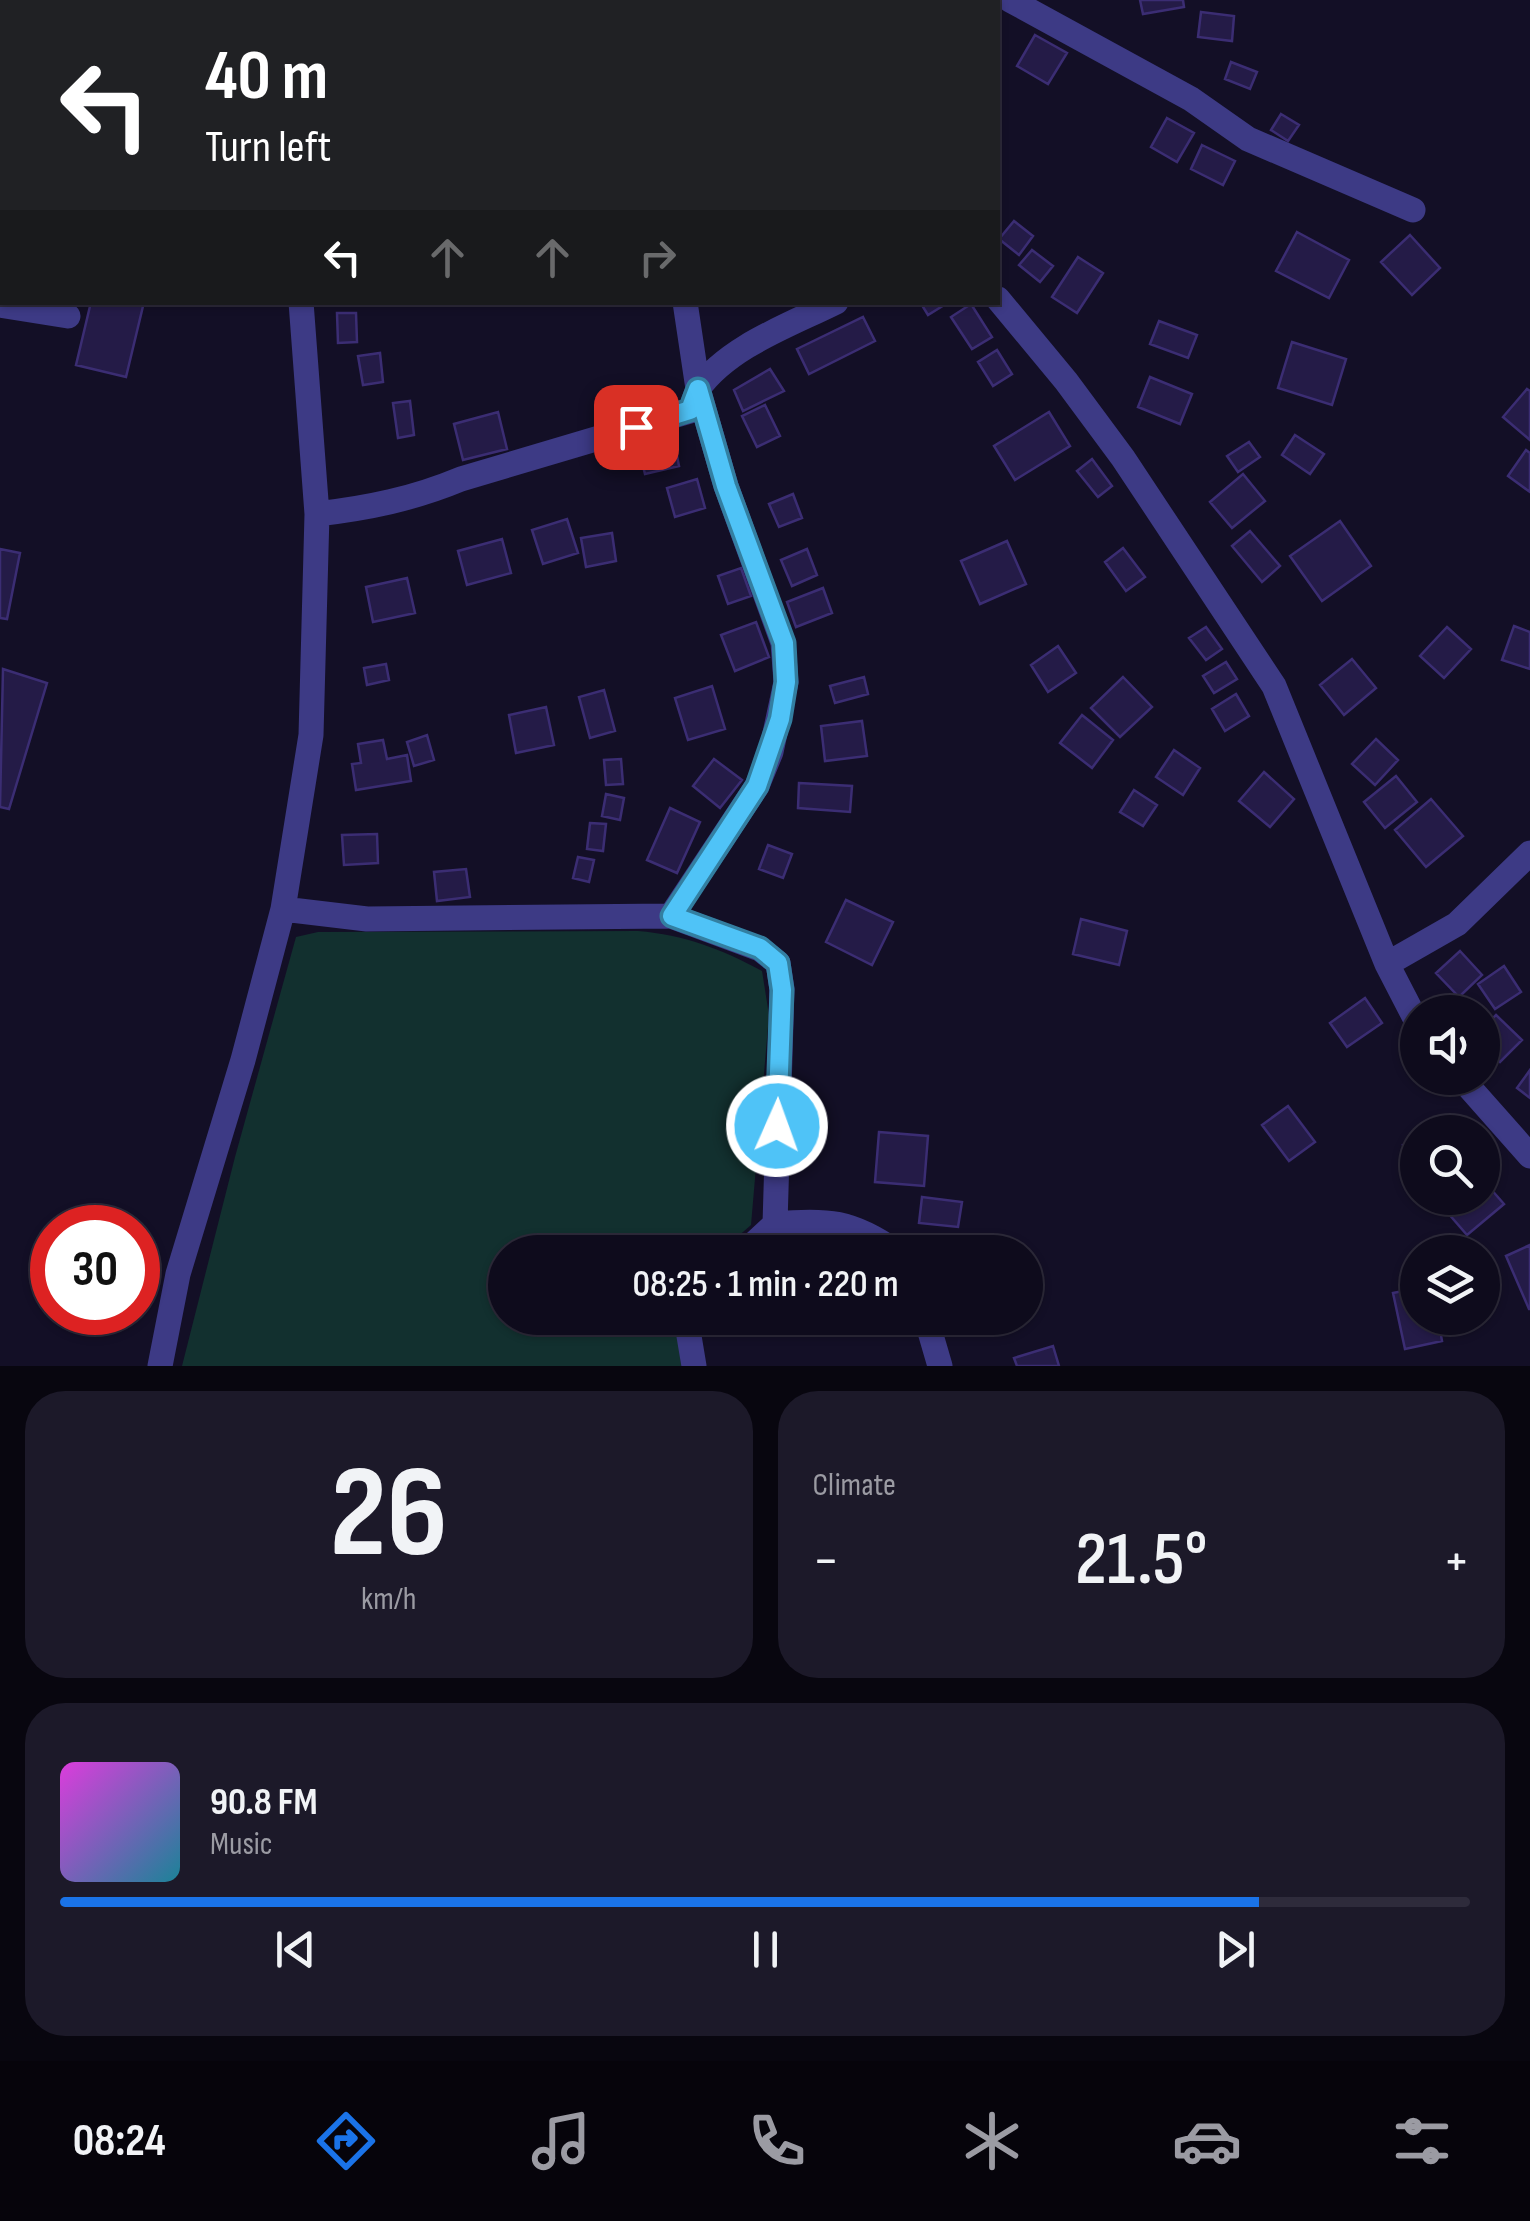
<!DOCTYPE html>
<meta charset="utf-8">
<style>
body{margin:0;font-family:"Sofia Sans Condensed",sans-serif;background:#1c1929;color:#f1f3f6;height:100vh;display:flex;flex-direction:column;font-size:38px;white-space:nowrap}
*{box-sizing:border-box;margin:0}
p{font-size:32px;color:#9b9ba3}
.icon{flex:none;width:55px;height:55px;fill:none;stroke:currentColor;stroke-width:2;stroke-linecap:round;stroke-linejoin:round}
.map{position:relative;height:1366px;overflow:hidden}
.panel{display:flex;flex-direction:column;gap:25px;padding:25px;background:#08060f;flex:1}
.panel>*{flex:none}
.top-card{position:absolute;left:0px;top:0px;width:1000px;height:305px;box-shadow:0 2px 8px #0004,0 0 0 2px #2e2b3b;background:#202124;color:#fff;overflow:hidden}
.controls{position:absolute;left:1400px;top:995px;display:grid;gap:20px}
.controls a{display:grid;place-items:center;width:100px;height:100px;border-radius:50%;background:#0e0b1c;box-shadow:0 2px 8px #0004,0 0 0 2px #2e2b3b;font-size:50px}
.speed{position:absolute;left:30px;top:1205px;display:flex;gap:20px;font-size:50px;font-weight:700;text-align:center}
.speed>*{display:grid;place-content:center;width:130px;height:130px;border-radius:50%;background:#0e0b1c;box-shadow:0 2px 8px #0004,0 0 0 2px #2e2b3b;line-height:1}
.speed .limit{border:15px solid #d22;background:#fff;color:#111}
.pin{position:absolute;display:grid;place-items:center;width:85px;height:85px;color:#fff;margin:-42px;border-radius:20px;box-shadow:0 5px 15px #0006}
.me{position:absolute;width:110px;margin:-55px;rotate:2deg;stroke-linejoin:round;filter:drop-shadow(0 0 8px #0008)}
.turn{display:flex;align-items:center;gap:35px;height:210px;padding:0 40px;font-size:45px}
.turn .icon{width:130px;height:130px;stroke-width:2.5}
.turn b{display:block;font-size:70px;line-height:85px}
.lanes{display:flex;align-items:center;height:95px;padding:0 40px;background:#0003;justify-content:center;gap:50px;direction:ltr}
.lanes .off{opacity:.35}
.big{font-size:75px;font-weight:600;line-height:1.1}
.panel .widget{flex:1;display:flex;flex-direction:column;justify-content:center;gap:15px;min-width:0;padding:0 35px;border-radius:40px;background:#1c1929}
.panel .dial{align-items:center;gap:0}
.dial b{font-size:130px;line-height:1}
.song{display:flex;align-items:center;gap:30px}
.cover{width:120px;height:120px;border-radius:15px;background:linear-gradient(135deg,hsl(300 70% 55%),hsl(190 70% 35%))}
.played{height:10px;border-radius:5px;background:linear-gradient(90deg,#1a73e8 85%,#2e2b3b 85%)}
.keys{display:flex;justify-content:space-around;direction:ltr}
.heat{display:flex;justify-content:space-between;align-items:center;font-size:55px;direction:ltr}
.panel .tiles{flex:1;display:grid;gap:25px;grid-template-columns:1fr 1fr}
.widget:last-child{grid-column:span 2}
.trip{position:absolute;left:488px;top:1235px;width:555px;height:100px;border-radius:50px;background:#0e0b1c;box-shadow:0 2px 8px #0004,0 0 0 2px #2e2b3b;font-weight:600;line-height:100px;text-align:center}
.tabs{display:flex;height:160px;justify-content:space-around;align-items:center;background:#06040b;color:#9b9ba3}
.tabs .icon{width:70px;height:70px}
.tabs .active{color:#1a73e8}
.tabs b{font-size:45px;color:#f1f3f6}
.map>svg:first-child{display:block}
.green{fill:#12302f}
.building{fill:#241b47;stroke:#3b2d73;stroke-width:2.5}
.lines{fill:none;stroke-linecap:round;stroke-linejoin:round}
.street{stroke:#3d3a85;stroke-width:25}
.route-casing{stroke:#337fa1;stroke-width:25}
.route{stroke:#4fc3f7;stroke-width:18}
</style>
<div class="map">
<svg width="1530" height="1366" viewBox="0 0 1530 1366">
<rect width="100%" height="100%" fill="#130f26"/>
<!-- green -->
<path class="green" d="M0 0H274V2H2V17Z
M638 931C684 935 722 949 762 971L769 1015 751 1225 720 1252H505V1318H679L681 1366H182L235 1157 296 937 318 932Z"/>
<!-- building -->
<path class="building" d="M1140 0H1183L1184 7 1143 14Z
M1201 12 1234 16 1232 41 1198 37Z
M1035 35 1067 53 1048 84 1017 66Z
M1231 62 1257 72 1250 89 1225 79Z
M1281 114 1299 125 1288 141 1271 130Z
M1167 118 1194 133 1177 162 1151 147Z
M1202 145 1235 161 1223 185 1191 169Z
M1014 221 1033 236 1019 255 999 239Z
M1297 232 1349 260 1329 298 1276 271Z
M1410 235 1440 268 1412 295 1381 262Z
M1032 250 1053 266 1040 282 1019 265Z
M1078 257 1103 273 1077 313 1052 297Z
M91 302H144L126 377 76 365Z
M920 302H949L928 315Z
M971 304 992 337 972 349 951 317Z
M337 313H356L357 342 338 343Z
M863 317 875 341 809 374 797 349Z
M1159 321 1197 335 1188 358 1150 344Z
M1292 342 1346 359 1332 405 1278 388Z
M997 350 1012 374 993 386 978 362Z
M380 353 383 382 363 385 358 356Z
M770 369 784 391 743 411 734 390Z
M1150 377 1192 394 1180 424 1138 407Z
M1527 389 1530 391V440L1503 417Z
M410 401 414 435 398 438 393 403Z
M765 405 780 436 757 447 742 416Z
M498 412 507 449 463 460 454 424Z
M1049 412 1070 446 1015 480 994 446Z
M1295 435 1324 454 1310 474 1282 455Z
M1249 442 1260 457 1238 472 1227 456Z
M675 446 679 466 645 474 640 454Z
M1526 450 1530 453V492L1508 476Z
M1092 459 1112 486 1098 497 1077 471Z
M1243 474 1265 501 1232 528 1210 502Z
M697 479 705 508 675 517 667 488Z
M793 494 802 518 779 527 769 504Z
M567 519 578 553 543 564 532 530Z
M1340 521 1371 566 1322 601 1290 556Z
M1250 531 1280 566 1262 582 1232 546Z
M612 533 616 561 586 567 581 538Z
M502 539 511 573 467 585 458 551Z
M1007 541 1026 584 980 604 961 561Z
M1123 548 1145 577 1126 591 1105 562Z
M0 549 20 553 7 619 0 618Z
M807 549 817 575 792 586 781 560Z
M741 568 751 596 728 604 718 576Z
M407 578 415 613 373 622 366 587Z
M823 588 832 613 796 627 787 602Z
M756 622 769 657 735 671 721 635Z
M1514 626 1530 632V669L1502 660Z
M1206 627 1222 649 1206 660 1189 638Z
M1447 627 1471 649 1444 678 1420 656Z
M1058 646 1076 673 1048 692 1031 665Z
M1352 659 1376 688 1344 715 1320 685Z
M1226 662 1237 679 1214 693 1203 676Z
M386 664 389 680 367 685 364 668Z
M3 669 47 683 9 809 0 807Z
M864 677 868 694 835 703 830 686Z
M1123 677 1152 707 1120 737 1091 708Z
M712 686 725 729 688 740 675 698Z
M604 690 615 731 590 738 579 697Z
M1236 694 1249 716 1225 731 1212 709Z
M546 707 554 745 516 753 509 715Z
M1082 715 1113 740 1092 768 1060 743Z
M862 721 867 756 825 761 821 726Z
M427 735 434 760 414 766 407 742Z
M1376 739 1398 760 1375 785 1352 764Z
M383 740 387 759 407 755 411 781 356 790 352 764 361 763 358 744Z
M1174 750 1200 768 1183 795 1156 777Z
M621 759 623 784 606 785 604 760Z
M714 759 742 780 720 808 693 786Z
M1264 772 1294 799 1270 827 1239 801Z
M1396 776 1417 802 1385 828 1364 802Z
M799 783 852 786 850 812 798 808Z
M1134 790 1157 805 1143 826 1120 812Z
M606 794 624 798 620 820 602 816Z
M1431 799 1463 836 1426 867 1395 830Z
M670 808 700 822 677 873 647 860Z
M590 823 606 824 603 851 587 849Z
M377 834 378 863 344 865 342 835Z
M768 845 792 854 783 878 759 869Z
M578 857 594 860 589 882 573 878Z
M466 869 470 897 437 901 434 872Z
M846 900 893 922 872 965 826 942Z
M1081 919 1127 931 1119 965 1073 954Z
M1460 951 1482 975 1459 997 1436 973Z
M1504 966 1521 992 1495 1009 1478 984Z
M1365 998 1382 1023 1347 1047 1330 1023Z
M1496 1015 1522 1040 1500 1062 1482 1045V1029Z
M1530 1070V1098L1517 1088Z
M1288 1106 1315 1142 1289 1161 1262 1125Z
M1457 1118 1464 1132H1428Z
M879 1132 928 1136 924 1186 875 1182Z
M1418 1138V1173L1403 1145Z
M1482 1179 1504 1204 1467 1235 1435 1198H1482Z
M922 1197 962 1202 958 1227 919 1223Z
M835 1233 837 1252H797L795 1238Z
M1530 1245V1309H1529L1506 1256Z
M1418 1288V1318H1438L1442 1341 1405 1349 1393 1293Z
M731 1318H762L764 1326 736 1334Z
M831 1318H874L835 1331Z
M1053 1346 1059 1366H1017L1014 1358Z"/>
<g class="lines">
<!-- street -->
<path class="street" d="M1010 0 1191 99 1248 139 1413 210
M310 2V0
M735 2 742 0
M940 2 944 0
M998 299 1066 381 1123 458 1274 686 1387 964 1418 1024
M0 305 68 316
M317 514C368 508 413 499 461 479L690 411 698 389 685 302
M283 909 367 919 671 916 757 786 771 752 786 682 783 643 726 486 698 389C729 346 790 325 836 302
M671 916 760 949 778 963 782 989 775 1224 745 1252
M1387 964 1457 924 1530 853
M1461 1078 1530 1156
M775 1224C827 1219 852 1221 896 1252
M690 1318 688 1330 694 1366
M926 1318 940 1366
M160 1366 178 1274 243 1060 283 909 311 735 317 514 301 302"/>
</g>
<g class="lines">
<defs>
<path id="route" d="M636 427 690 410 698 389 726 486 784 643 786 682 780 719 757 786 672 916 760 948 778 963 782 990 777 1126"/>
</defs>
<!-- route casing -->
<use href="#route" class="route-casing"/>
<!-- route -->
<use href="#route" class="route"/>
</g>
</svg>
<div class="controls">
<a><svg class="icon" aria-label="sound" viewBox="0 0 24 24"><path d="M4 9h4l5-4v14l-5-4H4zM17 9q2 3 0 6"/></svg></a>
<a><svg class="icon" aria-label="search" viewBox="0 0 24 24"><circle cx="10" cy="10" r="6"/><path d="M15 15l6 6"/></svg></a>
<a><svg class="icon" aria-label="layers" viewBox="0 0 24 24"><path d="M12 4l9 5-9 5-9-5zM3 14l9 5 9-5"/></svg></a>
</div>
<div class="speed"><div class="limit">30</div></div>
<div class="pin" style="left:636px;top:427px;background:#d93025"><svg class="icon" aria-label="arrive" viewBox="0 0 24 24"><path d="M6 21V4h12l-3 4 3 4H6"/></svg></div>
<svg class="me" style="left:777px;top:1126px" viewBox="-20 -20 40 40"><circle r="17" fill="#4fc3f7" stroke="#fff" stroke-width="3"/><path d="M0-11L8 9 0 5-8 9z" fill="#fff"/></svg>
<div class="trip">08:25 · 1 min · 220 m</div>
<div class="top-card">
<div class="turn"><svg class="icon" aria-label="left" viewBox="0 0 24 24"><path d="M17 20v-9H6M10 6l-5 5 5 5"/></svg><div><b>40 m</b>Turn left</div></div>
<div class="lanes"><svg class="icon" aria-label="left" viewBox="0 0 24 24"><path d="M17 20v-9H6M10 6l-5 5 5 5"/></svg><svg class="icon off" aria-label="ahead" viewBox="0 0 24 24"><path d="M12 20V5M6 11l6-6 6 6"/></svg><svg class="icon off" aria-label="ahead" viewBox="0 0 24 24"><path d="M12 20V5M6 11l6-6 6 6"/></svg><svg class="icon off" aria-label="right" viewBox="0 0 24 24"><path d="M7 20v-9h11M14 6l5 5-5 5"/></svg></div>
</div>
</div>
<section class="panel">
<div class="tiles">
<div class="widget dial"><b>26</b><p>km/h</p></div>
<div class="widget"><p>Climate</p>
<div class="heat"><a>−</a><b class="big">21.5°</b><a>+</a></div>
</div>
<div class="widget">
<div class="song"><i class="cover"></i><div><b>90.8 FM</b><p>Music</p></div></div>
<div class="played"></div>
<div class="keys"><svg class="icon" aria-label="previous" viewBox="0 0 24 24"><path d="M18 5L8 12l10 7zM5 5v14"/></svg><svg class="icon" aria-label="pause" viewBox="0 0 24 24"><path d="M8 5v14M16 5v14"/></svg><svg class="icon" aria-label="next" viewBox="0 0 24 24"><path d="M6 5l10 7-10 7zM19 5v14"/></svg></div>
</div>
</div>
</section>
<nav class="tabs">
<b>08:24</b>
<svg class="icon active" aria-label="directions" viewBox="0 0 24 24"><path d="M12 3l9 9-9 9-9-9zM9 14v-3h6M13 9l2 2-2 2"/></svg>
<svg class="icon" aria-label="music" viewBox="0 0 24 24"><path d="M9 18V5l10-2v13"/><circle cx="6" cy="18" r="3"/><circle cx="16" cy="16" r="3"/></svg>
<svg class="icon" aria-label="phone" viewBox="0 0 24 24"><path d="M5 4h4l2 5-3 2q2 4 5 5l2-3 5 2v4C11 20 4 13 5 4z"/></svg>
<svg class="icon" aria-label="climate" viewBox="0 0 24 24"><path d="M12 3v18M4 7l16 10M4 17L20 7"/></svg>
<svg class="icon" aria-label="car" viewBox="0 0 24 24"><path d="M5 17H2v-5l4-1 3-4h7l3 4 3 1v5h-3M9 17h6M6 11h13"/><circle cx="7" cy="17" r="2"/><circle cx="17" cy="17" r="2"/></svg>
<svg class="icon" aria-label="filters" viewBox="0 0 24 24"><path d="M4 7h16M4 17h16"/><circle cx="9" cy="7" r="2"/><circle cx="15" cy="17" r="2"/></svg>
</nav>
